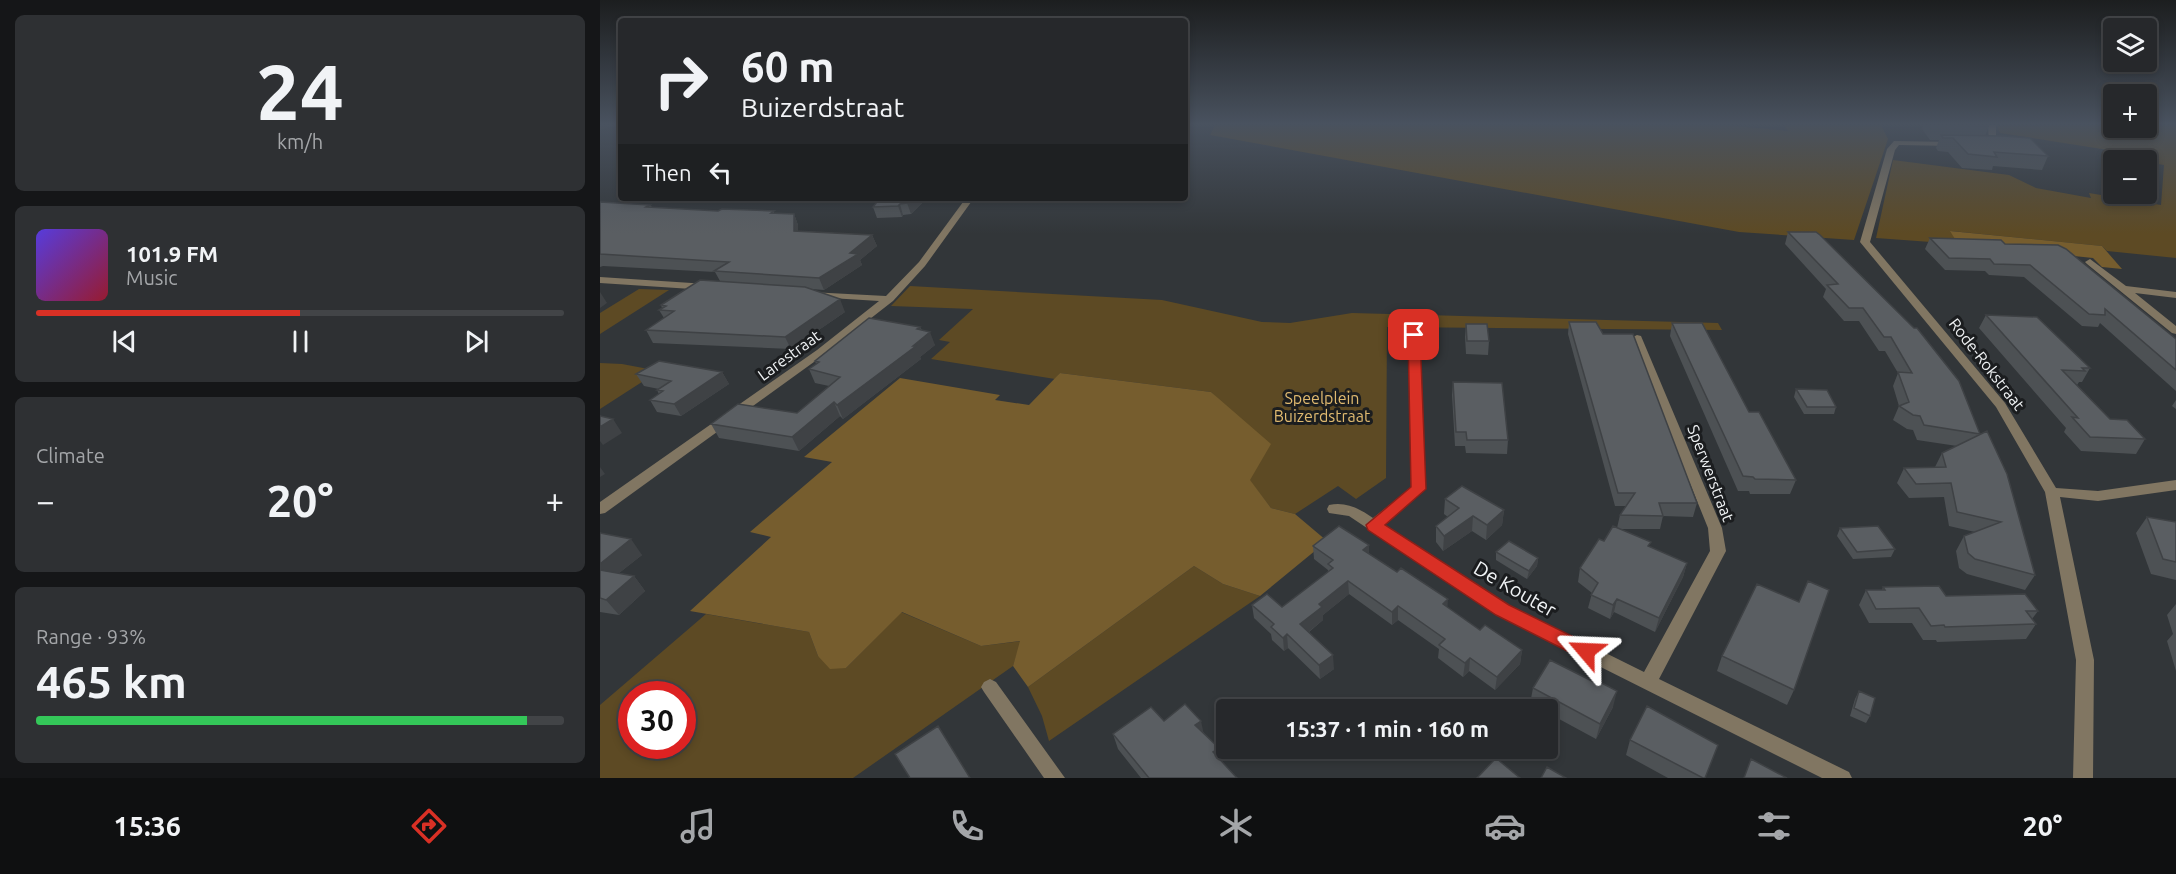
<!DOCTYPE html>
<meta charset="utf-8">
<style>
body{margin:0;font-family:Ubuntu,sans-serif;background:#2e3033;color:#f1f3f6;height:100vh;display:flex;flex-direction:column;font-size:22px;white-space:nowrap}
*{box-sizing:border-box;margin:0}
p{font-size:20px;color:#a4a6a9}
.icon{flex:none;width:33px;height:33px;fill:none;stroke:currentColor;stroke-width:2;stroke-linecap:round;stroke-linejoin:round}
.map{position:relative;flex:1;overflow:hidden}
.panel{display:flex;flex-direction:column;gap:15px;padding:15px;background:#151618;width:600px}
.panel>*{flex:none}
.guide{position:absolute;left:18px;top:18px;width:570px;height:183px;border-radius:6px;box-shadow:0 3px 9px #0003,0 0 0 2px #424447;background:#26282b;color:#f1f3f6;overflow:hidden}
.tools{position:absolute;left:1503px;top:18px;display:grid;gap:12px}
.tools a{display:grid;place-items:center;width:54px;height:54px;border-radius:6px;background:#26282b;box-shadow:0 3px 9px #0003,0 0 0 2px #424447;font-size:30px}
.speed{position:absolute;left:18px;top:681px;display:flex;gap:12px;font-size:30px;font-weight:700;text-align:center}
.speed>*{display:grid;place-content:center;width:78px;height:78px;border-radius:50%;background:#26282b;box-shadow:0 3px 9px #0003,0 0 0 2px #424447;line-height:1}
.speed .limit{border:9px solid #d22;background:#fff;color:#111}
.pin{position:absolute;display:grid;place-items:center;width:51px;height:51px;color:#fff;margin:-26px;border-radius:12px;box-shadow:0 3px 9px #0006}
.me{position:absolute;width:66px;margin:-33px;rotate:296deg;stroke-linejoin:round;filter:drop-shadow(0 0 4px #0008)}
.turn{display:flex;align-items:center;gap:21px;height:126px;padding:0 24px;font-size:27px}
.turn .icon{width:78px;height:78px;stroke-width:2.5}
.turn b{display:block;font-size:42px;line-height:51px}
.then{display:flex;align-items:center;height:57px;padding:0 24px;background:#0003;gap:12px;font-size:22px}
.big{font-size:45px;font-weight:600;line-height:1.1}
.panel .widget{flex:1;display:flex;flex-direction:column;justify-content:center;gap:9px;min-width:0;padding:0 21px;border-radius:9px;background:#2e3033}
.panel .dial{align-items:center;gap:0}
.dial b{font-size:78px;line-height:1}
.song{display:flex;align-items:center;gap:18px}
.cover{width:72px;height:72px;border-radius:9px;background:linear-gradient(135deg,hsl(250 70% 55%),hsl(350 70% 35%))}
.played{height:6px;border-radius:3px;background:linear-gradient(90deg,#d93025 50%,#424447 50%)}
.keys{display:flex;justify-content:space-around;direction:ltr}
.heat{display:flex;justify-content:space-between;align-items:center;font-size:33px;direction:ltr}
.charge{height:9px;border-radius:4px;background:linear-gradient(90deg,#34c759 93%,#424447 0)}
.trip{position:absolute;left:616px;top:699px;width:342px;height:60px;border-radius:6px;background:#26282b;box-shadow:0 3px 9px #0003,0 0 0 2px #424447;font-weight:600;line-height:60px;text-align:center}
.menu{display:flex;height:96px;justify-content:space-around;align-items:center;background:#0f1011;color:#a4a6a9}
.menu .icon{width:42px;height:42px}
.menu .current{color:#d93025}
.menu b{font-size:27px;color:#f1f3f6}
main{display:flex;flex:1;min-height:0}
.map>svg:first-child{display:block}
.green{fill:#5d4a24;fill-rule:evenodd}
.forest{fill:#765d2e}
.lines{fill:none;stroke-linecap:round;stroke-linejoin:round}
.street{fill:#817662;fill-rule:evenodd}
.wall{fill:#4d5154}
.shaded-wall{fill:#3f4245}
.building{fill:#5a5e62;stroke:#3f4245;stroke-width:1.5}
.route{fill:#d93025;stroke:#8d1f18;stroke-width:1.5}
.labels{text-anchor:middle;stroke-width:6;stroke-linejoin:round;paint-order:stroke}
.street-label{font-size:16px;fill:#eff2f4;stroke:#1b1d1f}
.park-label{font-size:16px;fill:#e0ba70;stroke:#1b1d1f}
.near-street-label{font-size:20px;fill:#eff2f4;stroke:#1b1d1f}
</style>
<main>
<section class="panel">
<div class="widget dial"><b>24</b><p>km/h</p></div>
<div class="widget">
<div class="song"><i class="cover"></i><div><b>101.9 FM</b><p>Music</p></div></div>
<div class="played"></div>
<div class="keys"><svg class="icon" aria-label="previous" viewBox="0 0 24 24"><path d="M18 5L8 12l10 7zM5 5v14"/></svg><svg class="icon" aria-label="pause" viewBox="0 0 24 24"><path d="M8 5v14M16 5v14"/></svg><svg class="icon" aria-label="next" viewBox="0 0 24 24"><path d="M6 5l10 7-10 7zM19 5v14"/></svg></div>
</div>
<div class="widget"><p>Climate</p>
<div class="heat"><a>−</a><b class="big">20°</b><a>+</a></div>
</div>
<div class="widget"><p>Range · 93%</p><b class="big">465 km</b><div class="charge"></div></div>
</section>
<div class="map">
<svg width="1576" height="778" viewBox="0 0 1576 778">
<rect width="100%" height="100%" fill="#323639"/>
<!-- green -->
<path class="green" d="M615 125H1125L1188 131 1184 125H1281L1288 139 1254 240 1139 232 610 135Z
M1513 125 1514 128 1576 125V258L1507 251 1502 246 1351 231 1358 244 1276 238 1293 160 1409 175 1436 188 1491 198 1489 193 1561 205 1564 165 1508 155V150L1400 133 1397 126Z
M310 286 562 300 662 322 690 323 752 313 1118 323 1122 330 787 327 786 478 756 499 738 486 695 514 671 508 650 481 630 411 611 392 460 373 455 379 331 359 350 342 339 340 373 309 291 306Z
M39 289 69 290 0 334V313Z
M0 363 22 364 59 371 0 409Z
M594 566 623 584 660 596 449 741 442 716 428 687Z
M301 612 381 646 421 641 413 666 253 778H0V705L106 614 209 632 218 656 246 668ZM32 694H82V746H32Z"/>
<!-- forest -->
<path class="forest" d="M1350 231 1502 246 1522 269 1502 267 1493 258 1358 244Z
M460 373 611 392 671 444 650 480 671 508 695 514 727 541 660 596 623 584 594 566 428 687 413 666 420 641 381 646 302 612 246 668 230 669 218 656 209 632 90 611 171 537 150 532 232 462 204 457 300 378 400 395 395 400 429 405Z"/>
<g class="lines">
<!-- street -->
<path class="street" d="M1388 125H1396V148H1388L1384 146 1389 144Z
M1294 141 1353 142 1357 144 1353 146 1299 145 1295 150 1270 242 1405 403 1456 488 1498 491 1576 480V490L1498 501 1460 497 1494 660 1493 778H1473L1476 660 1445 492 1396 407 1260 242 1287 149Z
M366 198H374L325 266 293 301 225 354 5 513 0 514V502L217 350 279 301 214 297 210 296V292L286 296 319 262Z
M1490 259 1526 286 1576 292V298L1535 293 1576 326V334L1572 333 1487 264 1485 262Z
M0 277 107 284 112 287 107 290 0 283Z
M814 332 819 335 826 489 784 525 909 605 1044 672 1110 551 1108 528 1031 338 1037 335 1041 336 1122 528 1126 551 1059 679 1249 772 1252 778H1222L897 615 749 516 729 513 727 509 729 505C746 501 760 509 773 518L812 487 809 335Z
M390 679 396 682 465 778H444L384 692 381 687 384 682Z"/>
</g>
<!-- wall -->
<path class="wall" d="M1323 125H1387L1389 126 1385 136 1448 156 1442 170 1393 166 1392 170 1362 168 1348 152 1338 151 1336 148 1339 140H1330L1322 129Z
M280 198H348L326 199 311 214 303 215 302 217 277 218 273 207Z
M0 202 50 205 52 207 118 211H174V213L194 214 198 225V231L272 235 277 246 260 260 262 265 224 290 211 289 245 312 191 349 53 343 46 330 64 318 59 310 62 308 61 305 120 281 115 272 3 266 0 267Z
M1188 232H1216L1380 434 1379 435 1435 575 1425 590 1367 574 1359 568 1356 551 1364 536 1375 532 1349 526 1344 497 1309 498 1297 483 1304 468 1335 467 1342 453 1357 446 1317 440 1313 430 1307 429 1293 420 1299 406 1293 386 1298 373 1285 351H1279L1259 321H1244L1223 297 1226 289 1185 244Z
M1330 238 1405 244 1576 339V391L1500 323 1498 327 1482 326 1424 277 1389 275 1385 271 1345 270 1325 249Z
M1386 315 1490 368 1482 382H1479L1477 385 1510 419 1545 439 1536 454 1481 451 1464 432 1466 428 1379 328Z
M969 322 1097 503 1093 517 1063 516 1060 529H1020L1050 547 1087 563 1083 577 1055 632 1014 612 1010 619 988 608 992 593 978 582 980 568 1004 541 1017 528 1020 515 1026 506H1015L968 334Z
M1072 323 1149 412 1196 480 1190 494H1150L1149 491H1138L1070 336Z
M866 324 889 341 888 355 866 354 865 337Z
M320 327 322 330 335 345 320 357 321 359 243 419 240 416 199 451 119 438 111 424 197 413 229 386 215 383 209 369 216 364 215 361Z
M122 372 129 384 81 416 57 412 50 400 59 394 57 390 59 389 44 386 36 374Z
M853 382 908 440 907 454 866 453 865 446H855L852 395Z
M1196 389 1236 407 1234 414H1204L1194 397Z
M1576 400V409L1572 406Z
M845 499 904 510 902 525 886 540 872 531 843 551 836 542V526L848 517 844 514Z
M1547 517 1576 522V580L1551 574 1536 533Z
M1240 528 1295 549 1291 557 1253 559 1237 536Z
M0 533 42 555 19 573 34 576 45 591 19 615 0 612Z
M769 545V554L880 630 922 650 920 664 895 690 869 671 863 677 838 658 839 649 798 620 792 625 749 594 723 615V620L709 632 734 669 720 679 688 648 684 651 672 640 671 634 654 618 652 605 682 607 728 572V570L714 559 713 546Z
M896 552 938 558 937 566 927 579 896 560Z
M1283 587 1346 596 1438 611 1432 619 1436 624 1426 639 1337 642 1336 640H1323L1312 623H1269L1259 605 1266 590H1282Z
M1576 604V671L1567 641 1573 634 1567 615Z
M1122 656 1194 690 1187 705 1117 671Z
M994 682 1013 707 996 739 948 713V710H941L930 704 933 688Z
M1259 691 1270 716 1266 723 1250 716 1255 699Z
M564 721 603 732 622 762 637 778H541L518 749 513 734Z
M1030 740 1105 778H1068L1026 755Z
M664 748H684L672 758Z"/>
<!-- shaded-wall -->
<path class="shaded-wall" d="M0 125H15L0 130Z
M313 198H326V199L311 214 307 203Z
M300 204 303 215 302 217 298 206Z
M194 214 198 225V242L194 231Z
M272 235 277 246 260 260 262 265 224 290 219 278Z
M0 292 7 303 0 308Z
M240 299 245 312 191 349 185 337Z
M320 327 324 337 330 332 335 345 320 357 321 359 243 419 237 405 313 346 317 329Z
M122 372 129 384 81 416 74 404Z
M234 402 240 416 199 451 192 437Z
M13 419 22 433 3 445 0 441V427Z
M0 467 5 474 0 477Z
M904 510 902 525 886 540 887 525Z
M873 516 872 531 843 551 844 536Z
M31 539 42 555 5 584 0 578V564Z
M769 545V559L763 550Z
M938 558 937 566 927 579 929 571Z
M1087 563 1083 577 1055 632 1059 618Z
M34 576 45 591 19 615 6 600Z
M748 581 749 594 723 615V620L702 637 700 624 719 604Z
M848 599 847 613 843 604Z
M1017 599 1014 612 1010 619 1013 605Z
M798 606V620L792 625V612Z
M687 634 688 648 684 651 683 638Z
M922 650 920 664 895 690 897 677Z
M733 655 734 669 720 679 719 665Z
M870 658 869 671 863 677 865 663Z
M1017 691 1013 707 996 739 1000 724Z
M601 721 604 735 595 725Z
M619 748 622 762 613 752Z
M673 748H684L672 758 671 750Z"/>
<!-- building -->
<path class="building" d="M1351 125H1387L1389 126Z
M1341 135 1403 136 1430 138 1448 156 1394 152 1397 157 1368 154 1353 138H1343Z
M280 198H313L307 203 300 204 298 206 273 207Z
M0 202 50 205 46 207 118 211 122 209 174 211 171 213 194 214V231L272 235 250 253 258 254 219 278 114 271 129 262 0 254Z
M1188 232H1216L1220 235 1314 328H1317L1359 381 1380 434 1324 425 1320 416 1313 415 1299 406 1309 402 1298 372 1312 373 1291 337H1284L1263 308H1249L1227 285 1238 284Z
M1330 238 1401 240 1405 244 1458 245 1466 249 1576 339V370L1505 309V315L1489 314 1430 265 1394 264 1390 259 1349 258Z
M100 280 205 287 240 299 185 337 46 330 74 311 59 310 66 306 61 305Z
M1386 315 1437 317 1490 368H1482L1485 371 1462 370 1510 419 1527 420 1545 439 1490 437 1472 417 1478 418Z
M269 318 320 327 317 329 330 332 313 346H316L237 405 234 402 192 437 111 424 138 404 197 413 240 377 209 369 219 362 215 361Z
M969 322H996L1003 334H1033L1097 503H1059L1063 516 1020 515 1035 493H1018Z
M1072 323H1102L1149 412H1159L1196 480 1155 479 1153 477 1143 476Z
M866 324H887L889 341H867Z
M59 361 122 372 74 404 50 400 63 391 57 390 71 381 36 374Z
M853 382 902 383 908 440H867L866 432H856Z
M1196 389 1227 390 1236 407H1207Z
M0 416 13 419 0 427Z
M1387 431 1407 474 1435 575 1375 559 1368 553 1364 536 1401 522 1357 512 1351 483 1316 484 1304 468 1346 467 1342 453Z
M862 486 904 510 887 525 873 516 844 536 836 526 859 508 845 499Z
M1547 517 1576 522V562L1563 559Z
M739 526 769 545 763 550 797 572 801 568 848 599 843 604 880 630 885 625 922 650 897 677 870 658 865 663 839 645 845 639 798 606 792 612 748 581 719 604 722 607 700 624 733 655 719 665 687 634 683 638 671 627 674 624 652 605 667 594 682 607 733 568 728 564 733 560 713 546Z
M1013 526 1051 542 1048 546 1087 563 1059 618 1017 599 1013 605 991 595 998 583 980 568 999 539 1004 541Z
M1278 526 1295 549 1257 552 1240 528Z
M0 533 31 539 0 564Z
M909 541 938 558 929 571 896 552Z
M0 570 34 576 6 600 0 598Z
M1208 581 1229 590 1194 690 1122 656 1157 584 1199 602Z
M1339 586 1346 596 1425 594 1438 611H1426L1436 624 1345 627 1344 625 1331 626 1319 608 1276 609 1266 590H1285L1283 587Z
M950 660 994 682 996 680 1017 691 1000 724 933 688Z
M1259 691 1275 698 1270 716 1254 708Z
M585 704 601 721 595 725 619 748 613 752 637 778H549L513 734 551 707 564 721Z
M1047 706 1118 745 1105 778H1103L1030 740Z
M338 726 370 778H310L295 754Z
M896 758 920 778H877Z
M1151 759 1187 778H1144Z
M947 767 966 778H941Z"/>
<!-- sky -->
<linearGradient id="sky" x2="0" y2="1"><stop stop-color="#1c1e1f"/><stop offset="0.53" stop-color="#49525f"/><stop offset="1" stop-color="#49525f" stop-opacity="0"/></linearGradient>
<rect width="1576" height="234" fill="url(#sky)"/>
<!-- route -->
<path class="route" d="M814 332 820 335 826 489 785 525 909 605 992 646 995 651 992 657 986 659 979 657 896 615 768 530 766 525 811 487 808 335Z"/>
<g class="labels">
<!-- street labels -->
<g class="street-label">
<text transform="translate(189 355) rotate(-36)" y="6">Larestraat</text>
<text transform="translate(1387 364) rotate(52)" y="6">Rode-Rokstraat</text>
<text transform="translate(1111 473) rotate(69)" y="6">Sperwerstraat</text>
</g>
<!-- park labels -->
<g class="park-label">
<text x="722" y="404">Speelplein<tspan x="722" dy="18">Buizerdstraat</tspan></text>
</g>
<!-- near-street labels -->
<g class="near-street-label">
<text transform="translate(915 589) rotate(30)" y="7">De Kouter</text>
</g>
</g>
</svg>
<div class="tools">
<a><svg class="icon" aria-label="layers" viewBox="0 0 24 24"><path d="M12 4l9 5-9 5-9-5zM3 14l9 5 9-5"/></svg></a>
<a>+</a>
<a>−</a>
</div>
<div class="speed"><div class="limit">30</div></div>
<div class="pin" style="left:814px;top:335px;background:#d93025"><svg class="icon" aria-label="arrive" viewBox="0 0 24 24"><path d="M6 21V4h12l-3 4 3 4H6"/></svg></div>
<svg class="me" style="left:986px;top:651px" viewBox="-20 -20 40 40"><path d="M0-17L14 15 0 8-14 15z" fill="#d93025" stroke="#fff" stroke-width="4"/></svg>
<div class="trip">15:37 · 1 min · 160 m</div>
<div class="guide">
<div class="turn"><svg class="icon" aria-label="right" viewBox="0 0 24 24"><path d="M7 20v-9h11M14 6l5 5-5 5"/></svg><div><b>60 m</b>Buizerdstraat</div></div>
<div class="then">Then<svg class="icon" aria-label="left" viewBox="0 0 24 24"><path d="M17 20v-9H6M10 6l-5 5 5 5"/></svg></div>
</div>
</div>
</main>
<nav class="menu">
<b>15:36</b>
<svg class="icon current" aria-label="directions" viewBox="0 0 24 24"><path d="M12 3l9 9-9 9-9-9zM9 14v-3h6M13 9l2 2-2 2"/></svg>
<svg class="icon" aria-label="music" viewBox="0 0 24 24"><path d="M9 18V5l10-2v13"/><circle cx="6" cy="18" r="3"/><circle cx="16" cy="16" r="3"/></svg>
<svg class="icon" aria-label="phone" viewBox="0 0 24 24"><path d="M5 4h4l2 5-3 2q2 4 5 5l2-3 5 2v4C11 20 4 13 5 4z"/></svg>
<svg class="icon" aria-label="climate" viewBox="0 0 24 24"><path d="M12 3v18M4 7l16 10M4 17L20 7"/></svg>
<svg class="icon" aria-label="car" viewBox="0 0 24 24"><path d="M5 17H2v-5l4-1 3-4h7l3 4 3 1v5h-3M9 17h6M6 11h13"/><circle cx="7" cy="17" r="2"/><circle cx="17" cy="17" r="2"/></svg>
<svg class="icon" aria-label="filters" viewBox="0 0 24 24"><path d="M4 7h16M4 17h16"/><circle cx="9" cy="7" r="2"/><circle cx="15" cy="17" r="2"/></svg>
<b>20°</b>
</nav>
